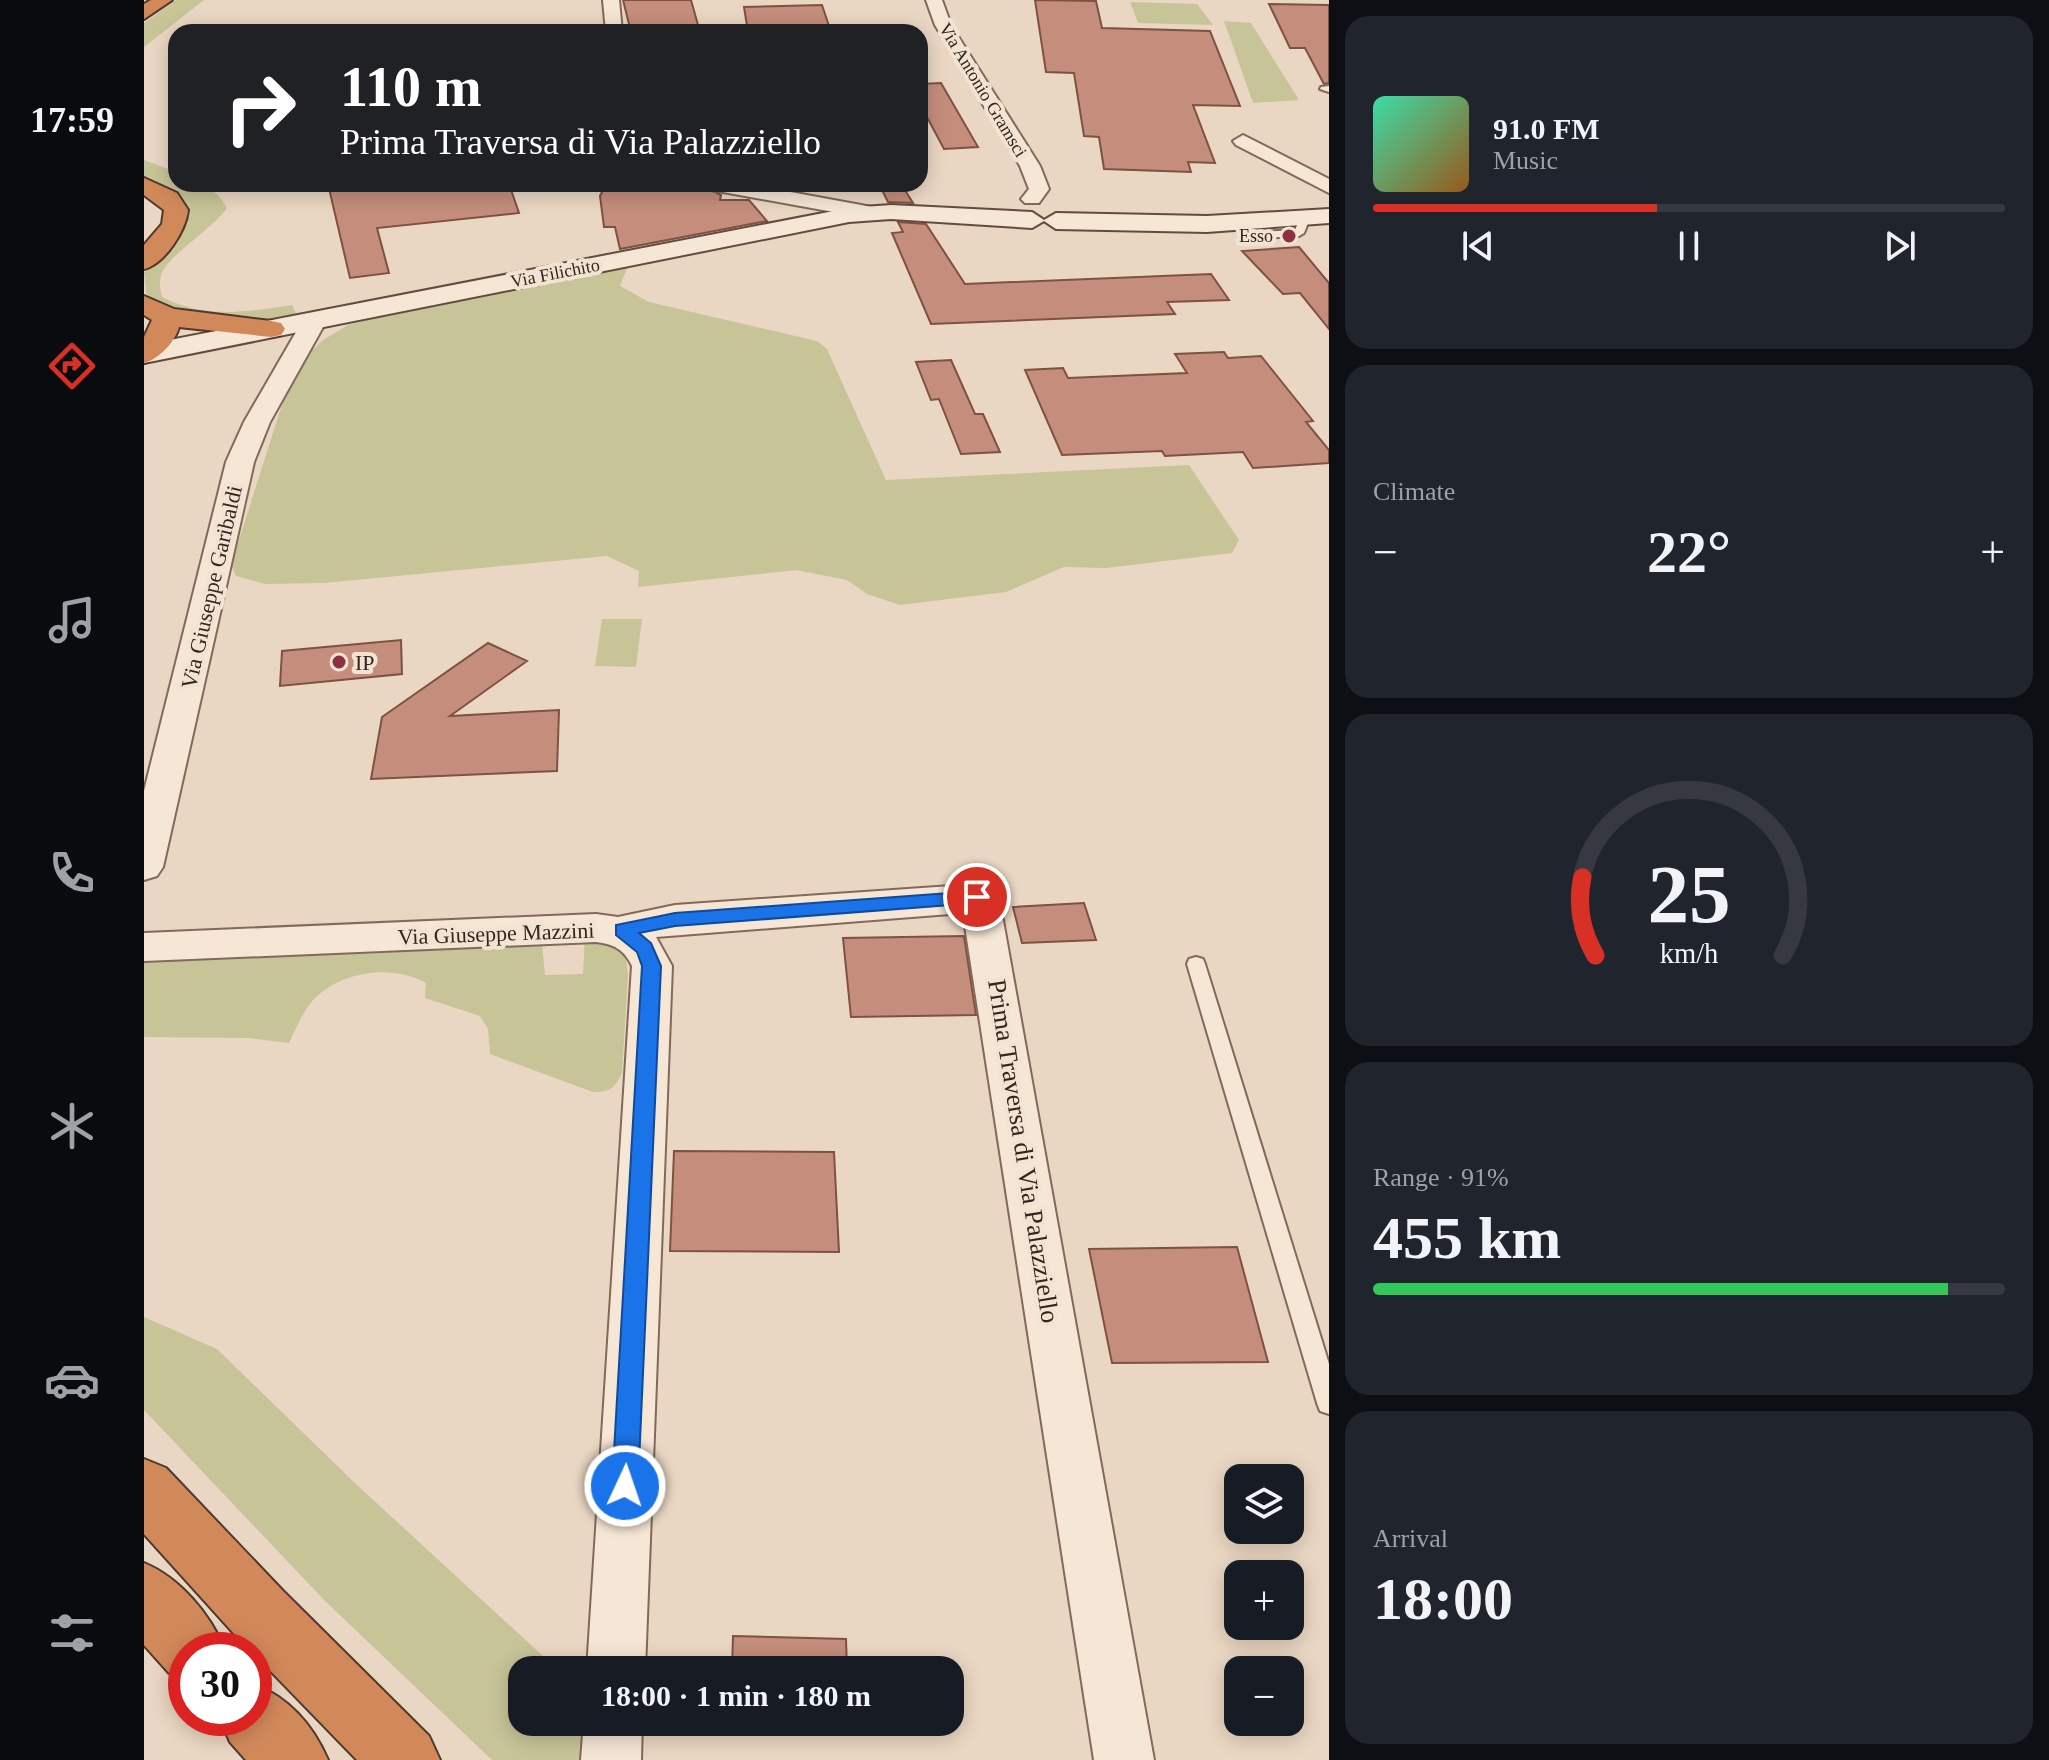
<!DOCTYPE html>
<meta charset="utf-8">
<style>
body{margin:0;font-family:Georgia,serif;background:#20242c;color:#f1f3f6;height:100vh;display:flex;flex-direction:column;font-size:30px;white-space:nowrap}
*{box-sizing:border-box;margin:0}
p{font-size:26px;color:#9ea1a6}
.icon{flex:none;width:44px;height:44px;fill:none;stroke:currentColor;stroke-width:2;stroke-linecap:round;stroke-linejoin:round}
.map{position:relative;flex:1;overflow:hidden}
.panel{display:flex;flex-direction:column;gap:16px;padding:16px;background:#0d0f14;width:720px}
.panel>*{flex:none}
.guide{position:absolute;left:24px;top:24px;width:760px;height:168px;border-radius:24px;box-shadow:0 4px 20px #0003;background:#202124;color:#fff;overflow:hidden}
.tools{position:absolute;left:1080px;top:1464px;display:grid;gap:16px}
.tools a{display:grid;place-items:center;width:80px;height:80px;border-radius:16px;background:#171b24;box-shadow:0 4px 20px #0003;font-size:40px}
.speed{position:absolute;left:24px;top:1632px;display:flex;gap:16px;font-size:40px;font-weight:700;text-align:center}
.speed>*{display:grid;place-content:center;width:104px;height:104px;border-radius:50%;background:#171b24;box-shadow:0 4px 20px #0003;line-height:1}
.speed .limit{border:12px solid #d22;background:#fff;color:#111}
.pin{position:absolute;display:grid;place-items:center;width:68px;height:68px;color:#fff;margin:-34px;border:4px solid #fff;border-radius:50%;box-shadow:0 2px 8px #0007}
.me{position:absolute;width:88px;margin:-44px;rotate:3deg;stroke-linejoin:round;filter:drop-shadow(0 0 6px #0008)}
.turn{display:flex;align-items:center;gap:28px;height:168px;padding:0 40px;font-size:36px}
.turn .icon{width:104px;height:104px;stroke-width:2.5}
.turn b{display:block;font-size:56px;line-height:68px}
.big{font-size:60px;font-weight:700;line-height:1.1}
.panel .tile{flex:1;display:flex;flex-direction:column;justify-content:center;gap:12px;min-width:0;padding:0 28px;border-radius:24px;background:#20242c}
.panel .dial{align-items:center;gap:0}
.dial svg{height:208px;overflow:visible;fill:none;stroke:#363941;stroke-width:7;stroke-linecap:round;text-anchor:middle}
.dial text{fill:#f1f3f6;stroke:none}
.song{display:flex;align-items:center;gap:24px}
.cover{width:96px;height:96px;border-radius:12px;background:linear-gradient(135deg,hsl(160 70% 55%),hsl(30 70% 35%))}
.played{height:8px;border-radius:4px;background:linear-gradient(90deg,#d93025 45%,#363941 45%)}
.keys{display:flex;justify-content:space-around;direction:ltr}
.heat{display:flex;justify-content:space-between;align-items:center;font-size:44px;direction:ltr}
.charge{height:12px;border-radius:6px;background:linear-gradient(90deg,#34c759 91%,#363941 0)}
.trip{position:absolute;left:364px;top:1656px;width:456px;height:80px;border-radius:24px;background:#171b24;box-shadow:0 4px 20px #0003;font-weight:700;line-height:80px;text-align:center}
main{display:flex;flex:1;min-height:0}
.tabs{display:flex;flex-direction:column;width:144px;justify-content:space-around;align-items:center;background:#090b0e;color:#9ea1a6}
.tabs .icon{width:56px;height:56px}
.tabs .active{color:#d93025}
.tabs b{font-size:36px;color:#f1f3f6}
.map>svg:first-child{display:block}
.green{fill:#c7c498}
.building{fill:#c58e7c;stroke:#7f5143;stroke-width:2}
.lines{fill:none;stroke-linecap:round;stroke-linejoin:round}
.lane-casing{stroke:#82695b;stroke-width:4}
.street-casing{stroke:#82695b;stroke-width:4}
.secondary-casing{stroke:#644b3f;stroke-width:4}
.highway-casing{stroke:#50392f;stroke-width:4}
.lane{fill:#f5e6d5;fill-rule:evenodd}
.street{fill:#f5e6d5;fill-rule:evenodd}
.secondary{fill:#f5e6d5;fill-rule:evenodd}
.highway{fill:#d2895a;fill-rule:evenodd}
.route{fill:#1a73e8;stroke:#114b97;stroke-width:2}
.poi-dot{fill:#8c3141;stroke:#f2e3d2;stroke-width:3}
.labels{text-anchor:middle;stroke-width:8;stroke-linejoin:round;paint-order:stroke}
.far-street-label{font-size:18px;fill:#34251e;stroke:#f2e3d2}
.far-poi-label{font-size:18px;fill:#34251e;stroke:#f2e3d2;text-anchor:end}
.street-label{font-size:22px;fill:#34251e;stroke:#f2e3d2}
.poi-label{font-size:22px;fill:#34251e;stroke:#f2e3d2;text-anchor:start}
.near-street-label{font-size:26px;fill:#34251e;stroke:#f2e3d2}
</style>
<main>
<nav class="tabs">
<b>17:59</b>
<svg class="icon active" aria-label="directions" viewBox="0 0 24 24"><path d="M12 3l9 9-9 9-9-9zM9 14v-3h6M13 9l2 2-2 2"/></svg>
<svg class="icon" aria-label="music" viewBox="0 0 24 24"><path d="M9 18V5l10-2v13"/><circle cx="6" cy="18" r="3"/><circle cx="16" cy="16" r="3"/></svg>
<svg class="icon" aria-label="phone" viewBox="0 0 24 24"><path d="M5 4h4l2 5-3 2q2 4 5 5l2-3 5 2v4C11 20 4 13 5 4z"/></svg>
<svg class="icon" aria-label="climate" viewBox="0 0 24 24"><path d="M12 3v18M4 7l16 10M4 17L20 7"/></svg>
<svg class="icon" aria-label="car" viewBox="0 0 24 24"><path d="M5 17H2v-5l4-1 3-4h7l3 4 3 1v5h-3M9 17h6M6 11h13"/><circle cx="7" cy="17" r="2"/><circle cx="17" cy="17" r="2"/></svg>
<svg class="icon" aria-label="filters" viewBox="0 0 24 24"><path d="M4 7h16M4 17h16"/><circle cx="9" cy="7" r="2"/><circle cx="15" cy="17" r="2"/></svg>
</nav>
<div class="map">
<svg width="1185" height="1760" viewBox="0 0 1185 1760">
<rect width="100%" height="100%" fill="#ead7c3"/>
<!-- green -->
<path class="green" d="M32 0H60L0 47V23Z
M986 2 1053 4 1069 25 994 23Z
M1080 21 1107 23 1155 100 1109 103Z
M0 160 32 172V184C55 184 72 186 83 208 68 229 27 254 19 271 14 280 16 288 18 297 60 319 103 312 148 305L153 316 105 321 58 319 3 300 0 273 37 226 0 181Z
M485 263 476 286 505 302 673 341 683 349 742 480 1045 465 1095 540 1088 553 962 568 920 567 862 592 756 605 723 594 703 580 652 570 494 587 495 571 463 556 180 583 121 584 92 576 87 565 141 395 160 358 179 340 204 325 245 313Z
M458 619H498L492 667 451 666Z
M450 933 481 952 484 975 478 1073C471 1088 466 1092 449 1092L346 1054 344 1029 336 1016 281 998 282 983C248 964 198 971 170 999 159 1011 152 1029 145 1043L104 1038 0 1037V952L398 944 401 975 439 974 441 934Z
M0 1317 73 1349 213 1485 412 1668 378 1670V1722H433L442 1734 441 1760H348L180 1600 0 1410Z"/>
<!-- building -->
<path class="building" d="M479 0H547L554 25 486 28Z
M891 0 952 1 958 28 1066 31 1096 106 1049 105 1071 163 1044 162 1047 172 960 169 955 137 940 136 930 73 902 72Z
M1125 4 1185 5V83L1180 84 1161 48H1146Z
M678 5 687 32H604L600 7Z
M797 83 834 147 800 149 776 104V84Z
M184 184H365L375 213 233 228 245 273 206 278Z
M462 184H555L577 195 576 200H605L623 221 476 249 471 227H460L456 196Z
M735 184H757L769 203 744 202Z
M754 222 782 224 821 284 1067 274 1085 300 1023 302 1031 314 787 324 748 233 759 232Z
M1155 247 1185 283V329L1156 293 1139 294 1098 251Z
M1080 352 1084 358 1117 356 1169 421 1162 422 1185 450V463L1109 468 1099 452 1021 456 1018 451 918 455 881 370 919 368 924 378 1043 373 1031 354Z
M807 360 831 414H839L856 452 817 454 795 399 787 400 772 362Z
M257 640 258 674 136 686 138 651Z
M344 643 383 661 306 716 415 710 413 771 227 779 238 717Z
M940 903 952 940 878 943 869 907Z
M820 936 832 1015 707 1017 699 938Z
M530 1151 690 1152 695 1252 526 1251Z
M1093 1247 1124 1362 968 1363 945 1249Z
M589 1636 702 1639 703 1670H588Z"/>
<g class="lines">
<defs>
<path id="lane" d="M1185 86V92L1176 89 1177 87Z
M1157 216 1166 218 1160 233 1155 236 1114 238 1079 223 1084 220 1115 232 1151 230Z
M1052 957 1059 959 1061 964 1185 1364V1414L1176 1411 1173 1403 1043 964 1045 959Z"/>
<path id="street" d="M459 0H475L478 32H462Z
M782 0H798L807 25 896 166 905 189 895 203H881L877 199 885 189 876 166 791 25Z
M1099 135 1185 179V193L1092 145 1089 141Z
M558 184H603L728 207 739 213 728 219 568 190Z
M171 313 183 320 126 422 110 462 19 867 13 876 0 880V791L82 462 100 422 159 320Z
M836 884 850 888 855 898 1010 1760H950L819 913 512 937 528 966 501 1670H443L488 966C480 949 469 944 452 942L0 961V933L452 914 474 917 531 905Z
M440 1722H498L497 1760H437Z"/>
<path id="secondary" d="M747 205 888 212 900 220 912 213 1063 216 1185 209V223L1063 232 912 229 900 221 888 228 747 219 705 222 0 363V345L705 208Z"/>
<path id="highway" d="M7 0H28L0 19V4Z
M0 178 33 193 44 210C42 230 21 264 0 269V245L18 224 20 210 0 195Z
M0 296 30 309 127 321 137 323 141 329 137 335 127 337 35 327C31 342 15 359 0 363V337L8 320 0 315Z
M0 1459 22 1468 139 1591 285 1736 296 1760H213L110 1654V1650L93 1637 0 1534Z
M0 1563C36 1578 66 1614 81 1650H42V1681L25 1673 0 1645Z
M110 1684C145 1698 169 1725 184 1760H102L86 1742 76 1718H110Z"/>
</defs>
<!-- lane casing -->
<use href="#lane" class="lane-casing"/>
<!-- street casing -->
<use href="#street" class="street-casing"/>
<!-- secondary casing -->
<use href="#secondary" class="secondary-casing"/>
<!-- highway casing -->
<use href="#highway" class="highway-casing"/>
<!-- lane -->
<use href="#lane" class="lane"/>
<!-- street -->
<use href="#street" class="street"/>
<!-- secondary -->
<use href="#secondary" class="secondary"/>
<!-- highway -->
<use href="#highway" class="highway"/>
</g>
<!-- route -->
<path class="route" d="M833 891 842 897 833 903 531 926 495 933 507 943 517 966 494 1486 490 1495 481 1499 472 1495 468 1486 498 966 493 952 472 935V925L531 913Z"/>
<!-- markers -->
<g class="poi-dot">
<circle cx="1145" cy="236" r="8"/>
<circle cx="195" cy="662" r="8"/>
</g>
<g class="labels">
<!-- far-street labels -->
<g class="far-street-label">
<text transform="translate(839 90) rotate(59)" y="6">Via Antonio Gramsci</text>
<text transform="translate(411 273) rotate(-11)" y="6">Via Filichito</text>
</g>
<!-- far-poi labels -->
<g class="far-poi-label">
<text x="1129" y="242">Esso</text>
</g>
<!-- street labels -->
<g class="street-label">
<text transform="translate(67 587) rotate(-77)" y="8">Via Giuseppe Garibaldi</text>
<text transform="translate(352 933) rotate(-2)" y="8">Via Giuseppe Mazzini</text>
</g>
<!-- poi labels -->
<g class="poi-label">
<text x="211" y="670">IP</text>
</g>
<!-- near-street labels -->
<g class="near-street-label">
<text transform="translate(880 1151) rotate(81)" y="9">Prima Traversa di Via Palazziello</text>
</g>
</g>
</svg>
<div class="tools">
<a><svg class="icon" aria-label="layers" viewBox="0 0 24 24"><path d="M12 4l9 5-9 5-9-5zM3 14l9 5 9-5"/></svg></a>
<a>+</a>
<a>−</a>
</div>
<div class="speed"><div class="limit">30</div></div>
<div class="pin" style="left:833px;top:897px;background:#d93025"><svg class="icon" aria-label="arrive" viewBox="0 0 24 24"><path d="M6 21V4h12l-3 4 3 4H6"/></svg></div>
<svg class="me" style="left:481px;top:1486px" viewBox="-20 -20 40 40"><circle r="17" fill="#1a73e8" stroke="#fff" stroke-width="3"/><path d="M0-11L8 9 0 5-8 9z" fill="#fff"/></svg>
<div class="trip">18:00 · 1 min · 180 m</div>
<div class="guide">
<div class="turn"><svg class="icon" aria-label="right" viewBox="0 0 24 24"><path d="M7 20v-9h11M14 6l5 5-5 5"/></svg><div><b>110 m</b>Prima Traversa di Via Palazziello</div></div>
</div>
</div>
<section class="panel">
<div class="tile">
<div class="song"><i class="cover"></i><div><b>91.0 FM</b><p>Music</p></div></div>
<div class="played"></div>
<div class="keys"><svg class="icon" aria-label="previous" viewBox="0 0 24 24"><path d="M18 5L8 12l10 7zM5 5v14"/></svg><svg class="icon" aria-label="pause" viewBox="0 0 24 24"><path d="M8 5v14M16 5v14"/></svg><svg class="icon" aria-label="next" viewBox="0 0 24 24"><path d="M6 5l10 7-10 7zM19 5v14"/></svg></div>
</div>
<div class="tile"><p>Climate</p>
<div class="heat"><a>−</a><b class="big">22°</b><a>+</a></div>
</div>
<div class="tile dial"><svg viewBox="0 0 100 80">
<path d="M14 69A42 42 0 1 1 86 69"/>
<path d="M14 69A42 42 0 0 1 9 39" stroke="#d93025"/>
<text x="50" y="56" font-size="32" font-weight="700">25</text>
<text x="50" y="72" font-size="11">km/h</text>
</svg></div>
<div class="tile"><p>Range · 91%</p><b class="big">455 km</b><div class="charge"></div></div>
<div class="tile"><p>Arrival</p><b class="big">18:00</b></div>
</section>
</main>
